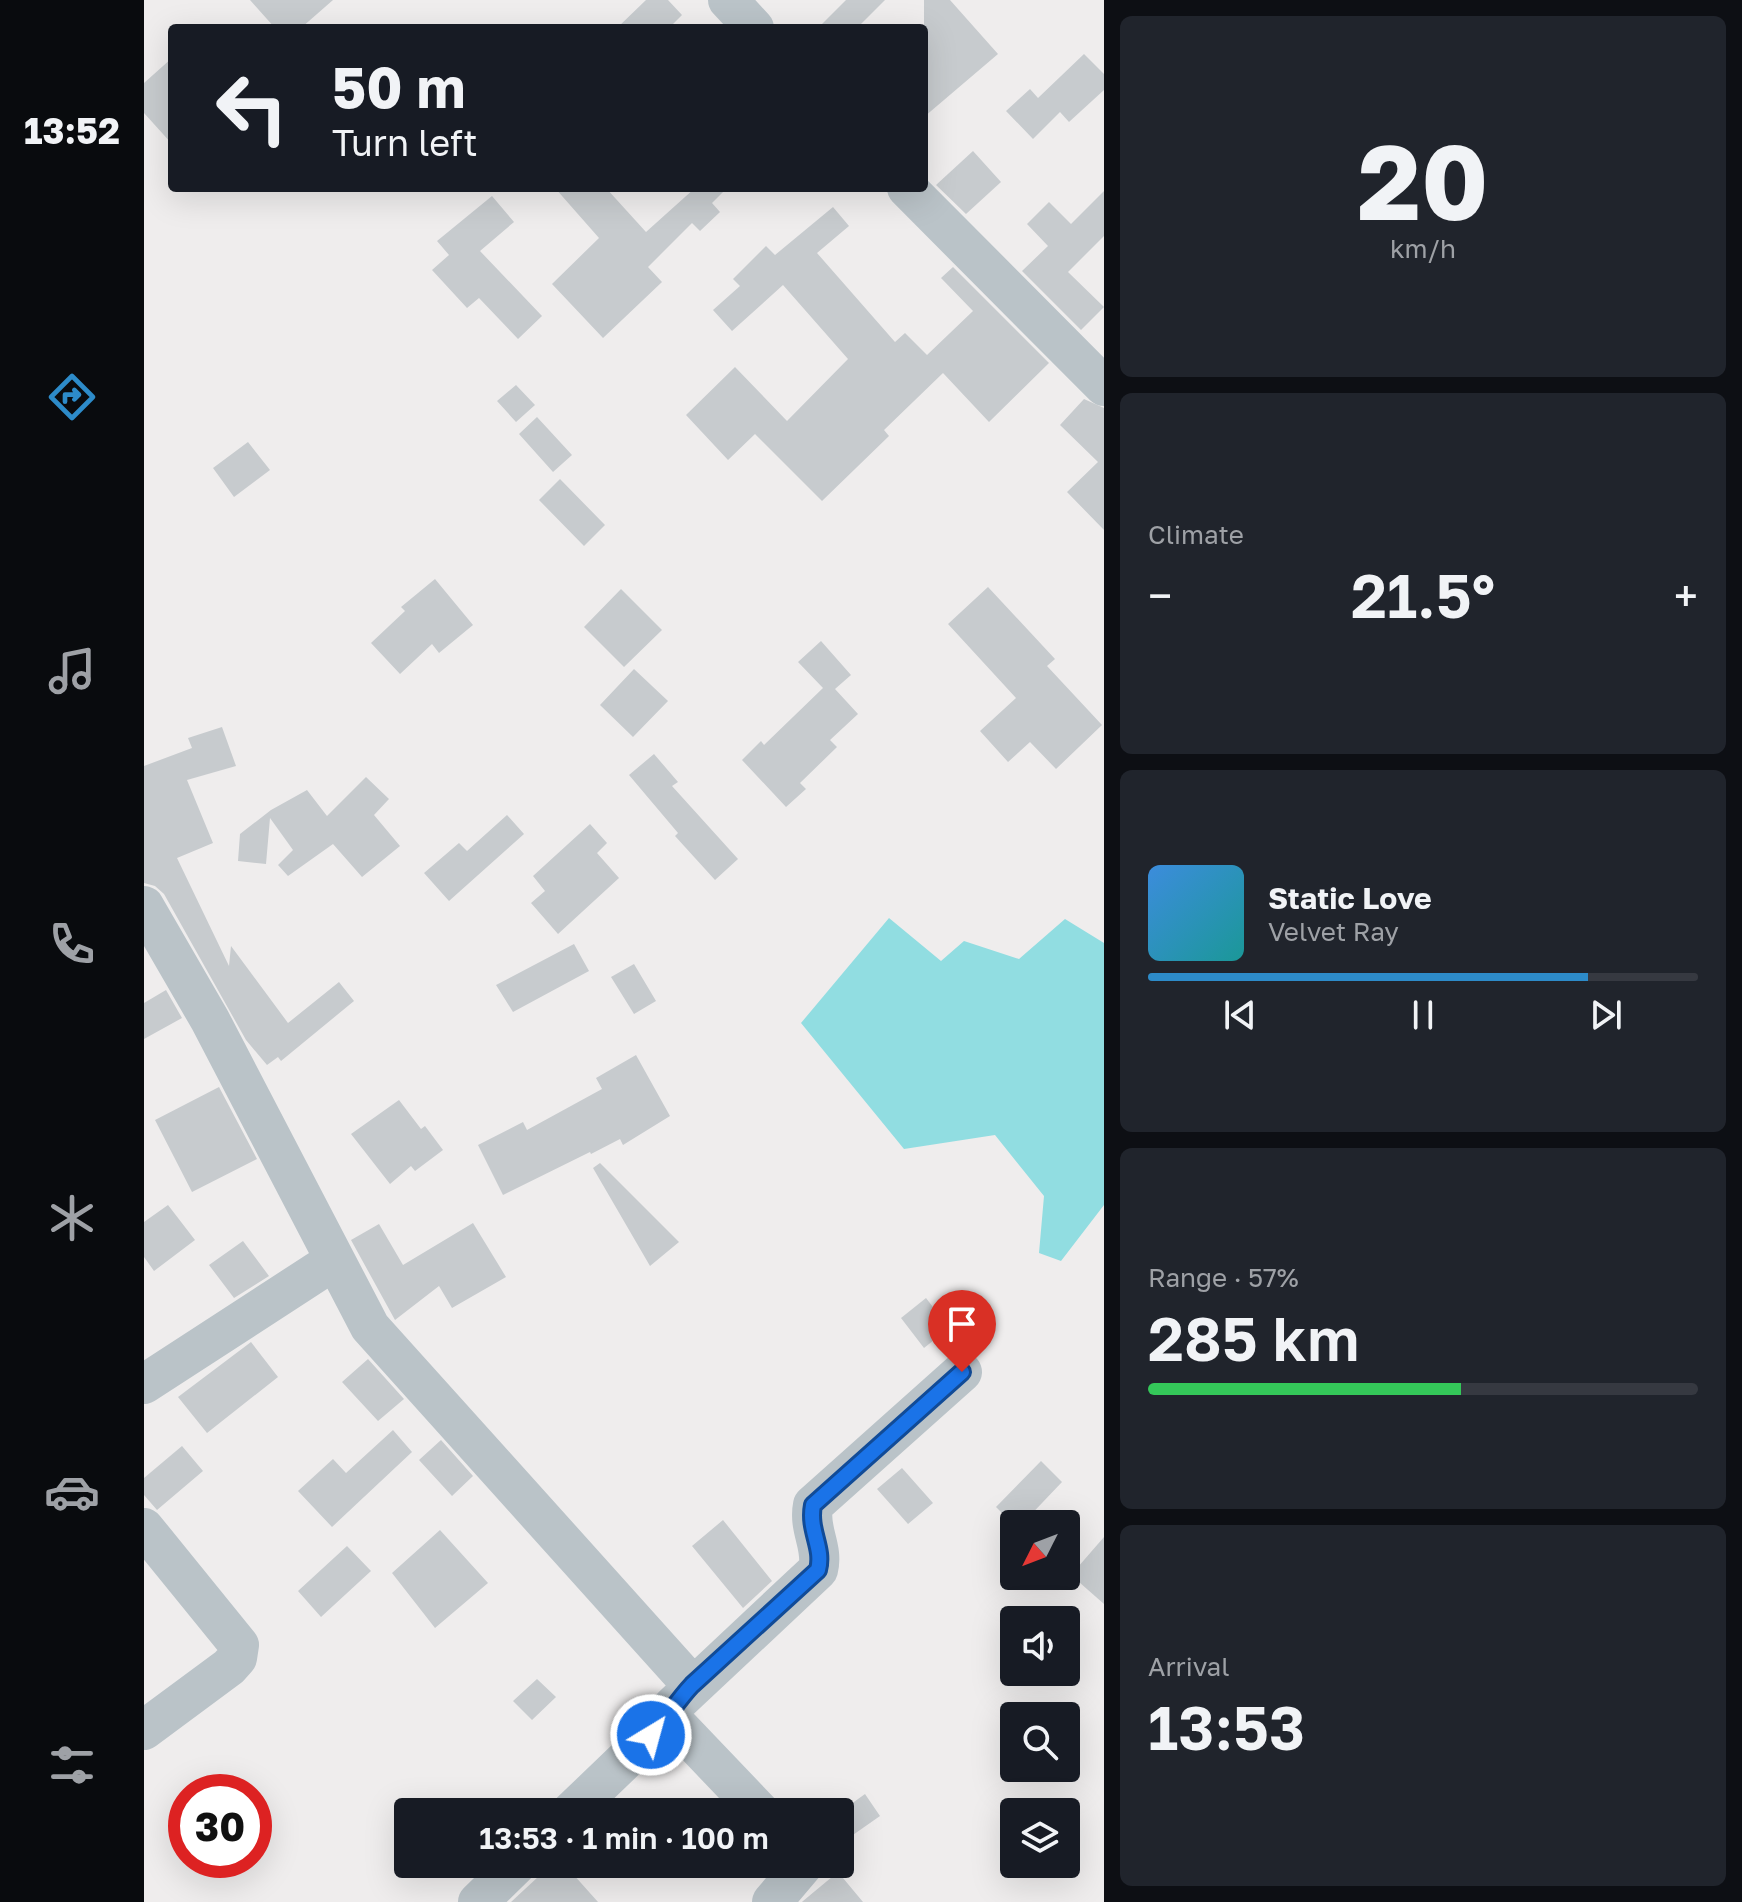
<!DOCTYPE html>
<meta charset="utf-8">
<style>
body{margin:0;font-family:"Golos Text",sans-serif;background:#20242c;color:#f1f3f6;height:100vh;display:flex;flex-direction:column;font-size:30px;white-space:nowrap}
*{box-sizing:border-box;margin:0}
p{font-size:26px;color:#9ea1a6}
.icon{flex:none;width:44px;height:44px;fill:none;stroke:currentColor;stroke-width:2;stroke-linecap:round;stroke-linejoin:round}
.map{position:relative;flex:1;overflow:hidden}
.sheet{display:flex;flex-direction:column;gap:16px;padding:16px;background:#0d0f14;width:638px}
.sheet>*{flex:none}
.banner{position:absolute;left:24px;top:24px;width:760px;height:168px;border-radius:8px;box-shadow:0 8px 32px #0002;background:#171b24;color:#f1f3f6;overflow:hidden}
.needle{width:52px;rotate:228deg}
.controls{position:absolute;left:856px;top:1510px;display:grid;gap:16px}
.controls a{display:grid;place-items:center;width:80px;height:80px;border-radius:8px;background:#171b24;box-shadow:0 8px 32px #0002;font-size:40px}
.speed{position:absolute;left:24px;top:1774px;display:flex;gap:16px;font-size:40px;font-weight:700;text-align:center}
.speed>*{display:grid;place-content:center;width:104px;height:104px;border-radius:50%;background:#171b24;box-shadow:0 8px 32px #0002;line-height:1}
.speed .limit{border:12px solid #d22;background:#fff;color:#111}
.pin{position:absolute;display:grid;place-items:center;width:68px;height:68px;color:#fff;margin:-82px -34px;border-radius:50% 50% 50% 0;rotate:-45deg;box-shadow:0 0 8px #0007}
.pin .icon{rotate:45deg}
.me{position:absolute;width:88px;margin:-44px;rotate:37deg;stroke-linejoin:round;filter:drop-shadow(0 0 6px #0008)}
.turn{display:flex;align-items:center;gap:28px;height:168px;padding:0 32px;font-size:36px}
.turn .icon{width:104px;height:104px;stroke-width:2.5}
.turn b{display:block;font-size:56px;line-height:68px}
.big{font-size:60px;font-weight:600;line-height:1.1}
.sheet .tile{flex:1;display:flex;flex-direction:column;justify-content:center;gap:12px;min-width:0;padding:0 28px;border-radius:12px;background:#20242c}
.sheet .dial{align-items:center;gap:0}
.dial b{font-size:104px;line-height:1}
.song{display:flex;align-items:center;gap:24px}
.cover{width:96px;height:96px;border-radius:12px;background:linear-gradient(135deg,hsl(210 70% 55%),hsl(180 70% 35%))}
.played{height:8px;border-radius:4px;background:linear-gradient(90deg,#2d8bc9 80%,#363941 80%)}
.keys{display:flex;justify-content:space-around;direction:ltr}
.heat{display:flex;justify-content:space-between;align-items:center;font-size:44px;direction:ltr}
.charge{height:12px;border-radius:6px;background:linear-gradient(90deg,#34c759 57%,#363941 0)}
.trip{position:absolute;left:250px;top:1798px;width:460px;height:80px;border-radius:8px;background:#171b24;box-shadow:0 8px 32px #0002;font-weight:600;line-height:80px;text-align:center}
main{display:flex;flex:1;min-height:0}
.menu{display:flex;flex-direction:column;width:144px;justify-content:space-around;align-items:center;background:#090b0e;color:#9ea1a6}
.menu .icon{width:56px;height:56px}
.menu .on{color:#2d8bc9}
.menu b{font-size:36px;color:#f1f3f6}
.map>svg:first-child{display:block}
.water{fill:#91dde1}
.building{fill:#c7cbce}
.lines{fill:none;stroke-linecap:round;stroke-linejoin:round}
.street{stroke:#bac3c8;stroke-width:40}
.route-casing{stroke:#114b97;stroke-width:20}
.route{stroke:#1a73e8;stroke-width:14}
</style>
<main>
<nav class="menu">
<b>13:52</b>
<svg class="icon on" aria-label="directions" viewBox="0 0 24 24"><path d="M12 3l9 9-9 9-9-9zM9 14v-3h6M13 9l2 2-2 2"/></svg>
<svg class="icon" aria-label="music" viewBox="0 0 24 24"><path d="M9 18V5l10-2v13"/><circle cx="6" cy="18" r="3"/><circle cx="16" cy="16" r="3"/></svg>
<svg class="icon" aria-label="phone" viewBox="0 0 24 24"><path d="M5 4h4l2 5-3 2q2 4 5 5l2-3 5 2v4C11 20 4 13 5 4z"/></svg>
<svg class="icon" aria-label="climate" viewBox="0 0 24 24"><path d="M12 3v18M4 7l16 10M4 17L20 7"/></svg>
<svg class="icon" aria-label="car" viewBox="0 0 24 24"><path d="M5 17H2v-5l4-1 3-4h7l3 4 3 1v5h-3M9 17h6M6 11h13"/><circle cx="7" cy="17" r="2"/><circle cx="17" cy="17" r="2"/></svg>
<svg class="icon" aria-label="filters" viewBox="0 0 24 24"><path d="M4 7h16M4 17h16"/><circle cx="9" cy="7" r="2"/><circle cx="15" cy="17" r="2"/></svg>
</nav>
<div class="map">
<svg width="960" height="1902" viewBox="0 0 960 1902">
<rect width="100%" height="100%" fill="#efeded"/>
<!-- water -->
<path class="water" d="M745 918 797 961 820 941 875 959 921 919 960 943V1205L917 1261 895 1253 900 1196 851 1135 760 1149 657 1023Z"/>
<!-- building -->
<path class="building" d="M106 0H189L157 28H131Z
M502 0H524L538 15 525 28H473Z
M702 0H741L713 28H674Z
M780 0H806L854 54 780 117Z
M940 54 960 74V90L925 122 916 112 889 139 862 111 886 89 894 98Z
M28 58V144L0 113V83Z
M829 151 857 182 822 214 792 185Z
M411 188H462L502 232 551 188H583L568 203 576 212 556 231 548 223 504 267 518 282 459 338 408 284 455 238Z
M960 191V236L924 272 960 307 937 330 878 271 904 246 883 224 905 202 927 224Z
M348 196 370 222 336 251 398 316 374 339 335 298 323 308 288 270 305 255 293 241Z
M689 207 705 226 673 253 751 342 761 333 783 355 829 311 797 278 809 267 905 363 845 422 799 373 740 430 745 436 678 501 611 434 584 460 542 415 591 367 643 421 704 359 639 285 588 331 569 310 596 286 589 279 622 246 631 255Z
M372 385 391 405 372 422 353 401Z
M940 399 960 408V530L923 492 954 462 916 425Z
M393 417 428 455 409 472 375 434Z
M104 442 126 470 90 497 69 468Z
M416 479 461 525 440 546 395 500Z
M291 579 329 625 295 653 288 644 256 674 227 643 261 611 257 607Z
M844 587 911 659 903 666 958 725 912 769 886 742 864 762 836 731 872 698 804 624Z
M477 589 518 630 480 667 440 627Z
M677 641 707 675 691 689 714 714 686 740 693 747 656 783 662 789 642 807 598 760 617 741 620 745 679 688 654 662Z
M490 669 524 701 489 737 456 705Z
M78 727 92 766 43 780 69 843 33 858 85 966 87 946 144 1023 195 982 210 1001 137 1061 134 1057 123 1065 102 1040 20 894 11 886 0 883V766L48 748 44 738Z
M510 754 534 782 528 786 594 859 571 880 531 836 534 833 485 775Z
M222 777 245 799 230 815 256 846 218 877 189 844 144 876 134 865 149 850 126 818 122 864 94 861 96 834 127 810 163 790 183 816Z
M363 815 380 834 305 901 280 873 315 843 323 851Z
M446 824 463 843 453 853 475 878 414 934 387 903 401 891 389 876Z
M430 944 445 971 369 1012 352 985Z
M490 964 512 1001 490 1014 467 977Z
M22 990 38 1018 0 1039V1003Z
M492 1055 526 1116 479 1145 476 1139 447 1154 446 1152 359 1195 334 1145 379 1122 383 1130 458 1089 452 1078Z
M75 1087 113 1159 48 1192 11 1120Z
M255 1100 277 1129 281 1126 299 1150 271 1171 267 1166 246 1184 207 1134Z
M456 1163 535 1242 506 1266 449 1168Z
M24 1205 51 1240 10 1271 0 1257V1222Z
M329 1223 362 1277 308 1308 295 1286 251 1320 207 1240 235 1224 259 1265Z
M99 1241 125 1276 90 1298 65 1265Z
M782 1298 805 1328 780 1348 757 1318Z
M107 1342 134 1377 63 1433 34 1397Z
M224 1359 260 1399 234 1421 198 1382Z
M249 1430 268 1452 188 1527 154 1491 189 1459 202 1473Z
M297 1440 329 1476 308 1496 275 1460Z
M38 1446 59 1471 13 1510 0 1495V1478Z
M897 1461 918 1482 878 1524 870 1525 852 1507Z
M758 1468 789 1503 764 1524 733 1489Z
M579 1520 628 1581 599 1608 548 1546Z
M296 1530 344 1583 291 1628 248 1573Z
M960 1537V1604L927 1575Z
M203 1546 227 1571 177 1617 154 1591Z
M393 1679 412 1697 388 1720 369 1701Z
M721 1794 736 1816 696 1844V1812Z
M408 1864H420L454 1902H367Z
M694 1872 719 1902H658L659 1901Z"/>
<g class="lines">
<!-- street -->
<path class="street" d="M584 0 610 28
M763 188 960 386
M0 906 66 1020 226 1327 548 1685
M0 1384 191 1260
M0 1528 95 1645 93 1658 85 1667 0 1730
M427 1812 527 1716
M616 1812 532 1724 527 1716 529 1706 674 1570C680 1547 664 1530 669 1505L818 1372
M334 1902 373 1864
M628 1902 660 1864"/>
</g>
<g class="lines">
<defs>
<path id="route" d="M507 1735C523 1719 532 1702 548 1685L674 1570C680 1547 664 1531 669 1505L818 1372"/>
</defs>
<!-- route casing -->
<use href="#route" class="route-casing"/>
<!-- route -->
<use href="#route" class="route"/>
</g>
</svg>
<div class="controls">
<a><svg class="needle" viewBox="-14 -14 28 28"><path d="M0-13l5 13h-10z" fill="#e53935"/><path d="M0 13l5-13h-10z" fill="#9ea1a6"/></svg></a>
<a><svg class="icon" aria-label="sound" viewBox="0 0 24 24"><path d="M4 9h4l5-4v14l-5-4H4zM17 9q2 3 0 6"/></svg></a>
<a><svg class="icon" aria-label="search" viewBox="0 0 24 24"><circle cx="10" cy="10" r="6"/><path d="M15 15l6 6"/></svg></a>
<a><svg class="icon" aria-label="layers" viewBox="0 0 24 24"><path d="M12 4l9 5-9 5-9-5zM3 14l9 5 9-5"/></svg></a>
</div>
<div class="speed"><div class="limit">30</div></div>
<div class="pin" style="left:818px;top:1372px;background:#d93025"><svg class="icon" aria-label="arrive" viewBox="0 0 24 24"><path d="M6 21V4h12l-3 4 3 4H6"/></svg></div>
<svg class="me" style="left:507px;top:1735px" viewBox="-20 -20 40 40"><circle r="17" fill="#1a73e8" stroke="#fff" stroke-width="3"/><path d="M0-11L8 9 0 5-8 9z" fill="#fff"/></svg>
<div class="trip">13:53 · 1 min · 100 m</div>
<div class="banner">
<div class="turn"><svg class="icon" aria-label="left" viewBox="0 0 24 24"><path d="M17 20v-9H6M10 6l-5 5 5 5"/></svg><div><b>50 m</b>Turn left</div></div>
</div>
</div>
<section class="sheet">
<div class="tile dial"><b>20</b><p>km/h</p></div>
<div class="tile"><p>Climate</p>
<div class="heat"><a>−</a><b class="big">21.5°</b><a>+</a></div>
</div>
<div class="tile">
<div class="song"><i class="cover"></i><div><b>Static Love</b><p>Velvet Ray</p></div></div>
<div class="played"></div>
<div class="keys"><svg class="icon" aria-label="previous" viewBox="0 0 24 24"><path d="M18 5L8 12l10 7zM5 5v14"/></svg><svg class="icon" aria-label="pause" viewBox="0 0 24 24"><path d="M8 5v14M16 5v14"/></svg><svg class="icon" aria-label="next" viewBox="0 0 24 24"><path d="M6 5l10 7-10 7zM19 5v14"/></svg></div>
</div>
<div class="tile"><p>Range · 57%</p><b class="big">285 km</b><div class="charge"></div></div>
<div class="tile"><p>Arrival</p><b class="big">13:53</b></div>
</section>
</main>
